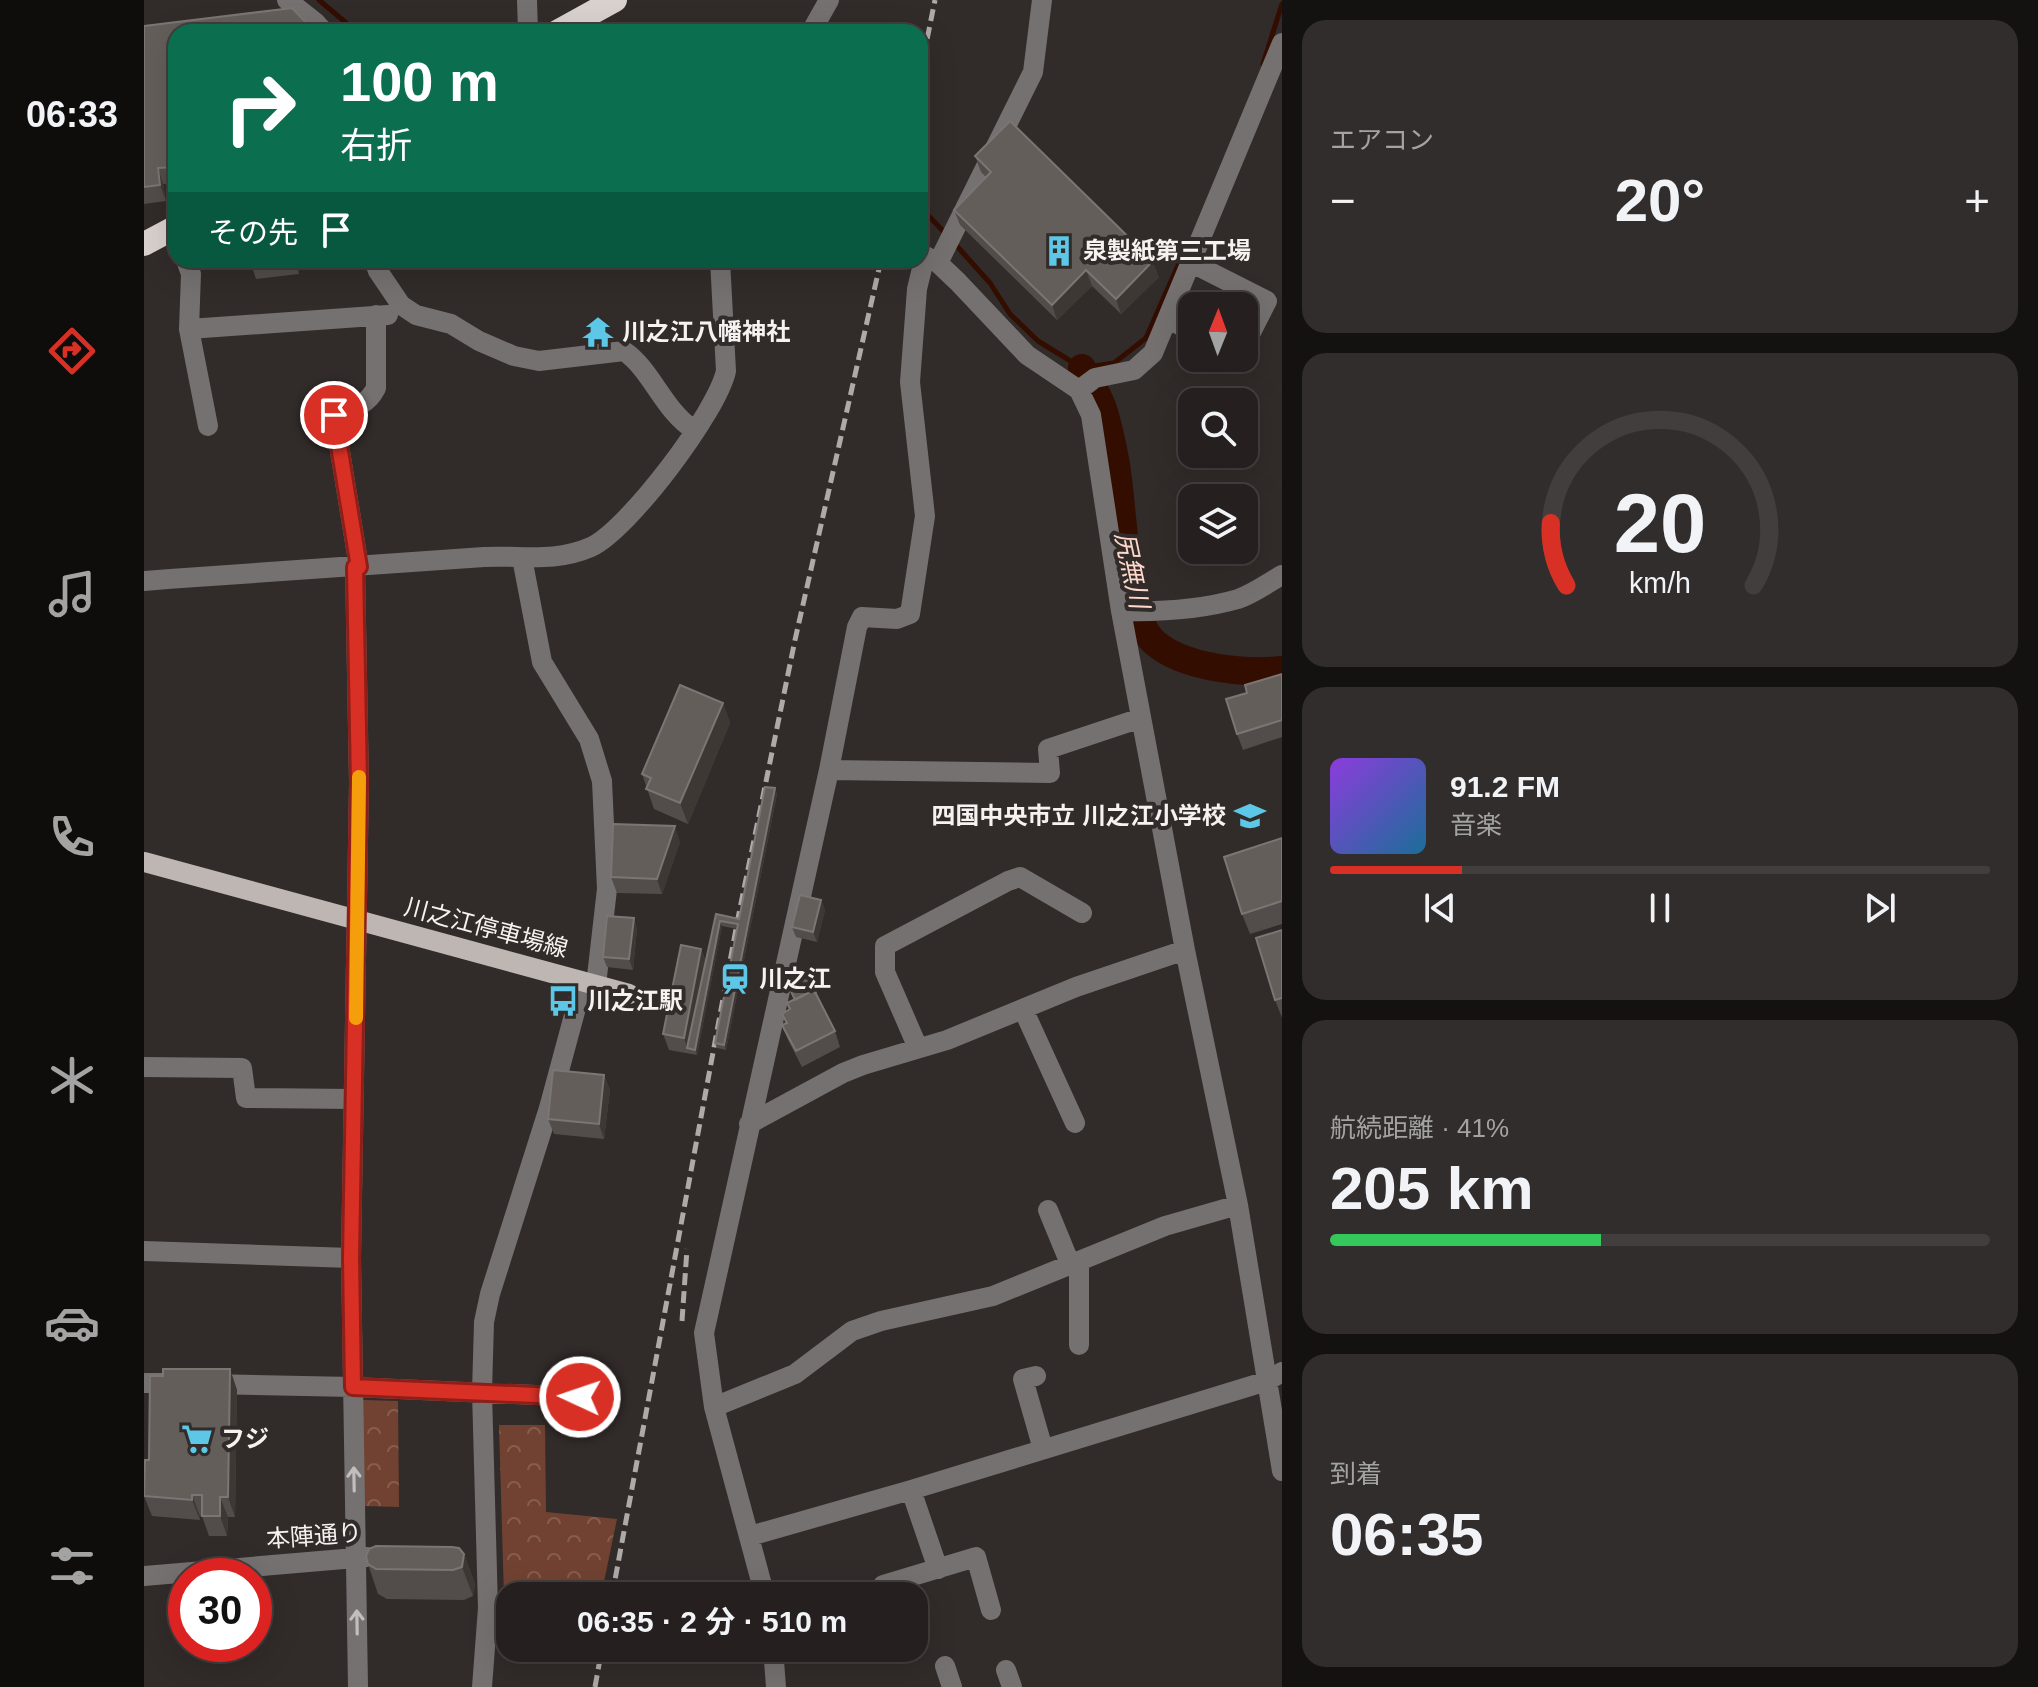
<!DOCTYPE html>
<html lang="ja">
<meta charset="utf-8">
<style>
body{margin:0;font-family:Arial,"Noto Sans JP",sans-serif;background:#312d2c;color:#f1f3f6;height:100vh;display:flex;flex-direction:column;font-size:30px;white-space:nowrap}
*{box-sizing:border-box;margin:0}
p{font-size:26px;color:#a3a3a4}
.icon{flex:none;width:44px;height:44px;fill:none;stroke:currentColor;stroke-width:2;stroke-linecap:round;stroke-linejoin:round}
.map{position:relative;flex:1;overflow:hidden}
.panel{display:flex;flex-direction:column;gap:20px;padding:20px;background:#141211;width:756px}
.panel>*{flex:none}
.banner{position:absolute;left:24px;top:24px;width:760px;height:244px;border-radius:24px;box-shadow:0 8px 32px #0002,0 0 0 2px #423e3d;background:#0b6e4f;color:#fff;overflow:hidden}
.needle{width:52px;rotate:1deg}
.tools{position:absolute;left:1034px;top:292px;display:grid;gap:16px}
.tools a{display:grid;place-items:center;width:80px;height:80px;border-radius:16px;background:#25201f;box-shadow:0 8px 32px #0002,0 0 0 2px #423e3d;font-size:40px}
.speed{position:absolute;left:24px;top:1558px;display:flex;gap:16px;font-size:40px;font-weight:700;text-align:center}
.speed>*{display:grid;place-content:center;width:104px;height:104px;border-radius:50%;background:#25201f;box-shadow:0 8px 32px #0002,0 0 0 2px #423e3d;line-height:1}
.speed .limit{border:12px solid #d22;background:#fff;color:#111}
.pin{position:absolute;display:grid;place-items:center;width:68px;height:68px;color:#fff;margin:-34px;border:4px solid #fff;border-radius:50%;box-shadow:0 2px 8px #0007}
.me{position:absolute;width:88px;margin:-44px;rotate:273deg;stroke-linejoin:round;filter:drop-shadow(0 0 6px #0008)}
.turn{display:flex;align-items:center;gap:28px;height:168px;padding:0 40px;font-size:36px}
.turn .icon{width:104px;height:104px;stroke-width:2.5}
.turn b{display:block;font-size:56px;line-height:68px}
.then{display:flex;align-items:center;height:76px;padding:0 40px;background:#0003;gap:16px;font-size:30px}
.big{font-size:60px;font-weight:700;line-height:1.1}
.panel .widget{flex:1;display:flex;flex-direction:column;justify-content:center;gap:12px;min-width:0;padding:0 28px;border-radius:24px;background:#312d2c}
.panel .dial{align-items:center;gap:0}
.dial svg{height:208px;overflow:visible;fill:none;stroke:#423e3d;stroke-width:7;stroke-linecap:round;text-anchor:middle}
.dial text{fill:#f1f3f6;stroke:none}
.song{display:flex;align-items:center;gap:24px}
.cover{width:96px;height:96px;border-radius:12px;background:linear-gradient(135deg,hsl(270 70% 55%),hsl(200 70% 35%))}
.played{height:8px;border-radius:4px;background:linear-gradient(90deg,#d93025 20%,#423e3d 20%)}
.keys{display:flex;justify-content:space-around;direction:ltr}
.heat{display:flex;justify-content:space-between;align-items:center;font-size:44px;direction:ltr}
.charge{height:12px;border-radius:6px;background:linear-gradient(90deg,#34c759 41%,#423e3d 0)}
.trip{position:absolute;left:352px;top:1582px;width:432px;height:80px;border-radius:24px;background:#25201f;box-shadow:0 8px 32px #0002,0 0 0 2px #423e3d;font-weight:700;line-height:80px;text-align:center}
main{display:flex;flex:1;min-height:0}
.menu{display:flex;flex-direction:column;width:144px;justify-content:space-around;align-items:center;background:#0f0d0c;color:#a3a3a4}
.menu .icon{width:56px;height:56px}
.menu .current{color:#d93025}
.menu b{font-size:36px;color:#f1f3f6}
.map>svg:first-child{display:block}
.park{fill:url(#park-crowns)}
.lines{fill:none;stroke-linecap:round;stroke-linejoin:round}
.stream{stroke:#330d00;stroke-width:5}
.river{stroke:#330d00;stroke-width:28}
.minor{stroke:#757170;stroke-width:20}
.major{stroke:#bdb6b3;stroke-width:20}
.highway{stroke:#d9d1ce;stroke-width:24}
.rail{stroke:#aeaaa8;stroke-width:5;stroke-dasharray:12 6;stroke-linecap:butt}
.wall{fill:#524c4a}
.shaded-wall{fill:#3e3835}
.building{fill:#645e5b;stroke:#7b7573;stroke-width:2}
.oneway{stroke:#c2bebd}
.route-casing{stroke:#8d1f18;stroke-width:20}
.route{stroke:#d93025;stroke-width:14}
.slow{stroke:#f59e0b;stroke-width:14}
.labels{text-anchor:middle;stroke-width:8;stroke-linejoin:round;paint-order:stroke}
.poi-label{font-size:24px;font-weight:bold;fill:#f6f2f0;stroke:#312b29;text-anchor:start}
.street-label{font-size:24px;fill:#f6f2f0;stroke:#312b29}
.water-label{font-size:26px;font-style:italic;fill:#fdd8cb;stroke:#312b29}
</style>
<main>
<nav class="menu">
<b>06:33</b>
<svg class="icon current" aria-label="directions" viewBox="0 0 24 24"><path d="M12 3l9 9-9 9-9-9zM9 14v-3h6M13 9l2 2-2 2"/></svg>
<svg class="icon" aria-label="music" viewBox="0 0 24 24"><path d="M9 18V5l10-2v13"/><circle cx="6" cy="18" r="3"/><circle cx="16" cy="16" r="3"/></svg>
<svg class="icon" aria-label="phone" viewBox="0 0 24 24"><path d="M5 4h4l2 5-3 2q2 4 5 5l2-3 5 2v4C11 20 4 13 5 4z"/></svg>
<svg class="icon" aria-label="climate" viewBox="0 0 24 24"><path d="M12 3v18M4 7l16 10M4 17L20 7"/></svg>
<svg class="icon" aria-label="car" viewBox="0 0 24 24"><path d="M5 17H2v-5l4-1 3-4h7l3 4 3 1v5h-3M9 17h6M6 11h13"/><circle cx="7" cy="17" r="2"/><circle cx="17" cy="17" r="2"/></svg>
<svg class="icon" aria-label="filters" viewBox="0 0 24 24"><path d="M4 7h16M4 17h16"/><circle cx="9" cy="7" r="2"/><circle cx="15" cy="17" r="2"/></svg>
</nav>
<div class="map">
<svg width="1138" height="1687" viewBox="0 0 1138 1687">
<defs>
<pattern id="park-crowns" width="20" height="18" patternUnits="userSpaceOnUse" patternTransform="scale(2)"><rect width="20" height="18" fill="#714231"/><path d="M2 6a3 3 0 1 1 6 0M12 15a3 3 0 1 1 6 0" fill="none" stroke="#865e4f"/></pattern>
</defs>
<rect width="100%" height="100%" fill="#312b29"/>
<!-- park -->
<path class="park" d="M219 1400 254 1401 255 1507 219 1506Z
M355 1425H401L402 1512 473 1519 457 1596 360 1597Z"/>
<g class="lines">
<!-- stream -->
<path class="stream" d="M175 0 213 32
M1119 64 1138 4
M776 207 801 233
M811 244 846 283 866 314 894 341 938 368 970 363 1002 338 1044 243"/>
<!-- river -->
<path class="river" d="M938 368C945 382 956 397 960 412 965 429 969 448 972 465 979 505 981 617 1010 642 1039 668 1101 674 1138 670"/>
<!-- minor -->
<path class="minor" d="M143 0 171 22 180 32
M383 0 384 32
M667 32 685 0
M776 253 794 263 814 282 883 355 935 390 947 415 977 611 1041 950 1094 1205 1138 1471
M42 260 47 274 45 329 64 426
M230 260 234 271 257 305 272 315 307 324 335 341 370 356 395 361 480 351C508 370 519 410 550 430
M794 263 889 72 898 0
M1048 263 1123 301 1100 346
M1025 319 1048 332
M45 329 244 315
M935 390 951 378 990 370 1009 353 1138 43
M378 558 398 662 445 739 458 781 463 889 452 985
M211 567 215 783 207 1258 214 1687
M215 567 190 415C208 409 223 406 232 388V315
M0 581C113 572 226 564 340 557 378 555 410 563 447 547 485 529 573 412 582 371L576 260
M977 611C1016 612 1056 610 1094 599 1109 594 1124 583 1138 575
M685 770 906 773 904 749 997 718
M879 1009 931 1123
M774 1048 741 972V946L864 881 876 877 938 913
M0 1067 98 1068 102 1098 210 1099
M605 1124 699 1073 719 1065 803 1040 932 987 1041 950
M904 1210 927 1266
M0 1251 207 1258
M935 1345V1263
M892 1376 879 1379 899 1449
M0 1383H32
M64 1384 209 1387 436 1397
M570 1407 651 1374 708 1331 737 1321 849 1296 1021 1226 1094 1205
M767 1490 794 1569
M606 1536 767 1490 1123 1381 1138 1372
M0 1576 223 1557
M739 1585 832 1557 847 1610
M621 1596 570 1407 560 1333 685 770 713 627 718 617 753 619 766 614 781 516 766 382 773 289 781 256
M629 1648 632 1687
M801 1666 808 1687
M862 1670 868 1687
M338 1687 344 1608 338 1392 340 1322 346 1294 405 1108 439 982"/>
<!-- major -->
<path class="major" d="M0 862 485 994"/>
<!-- highway -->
<path class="highway" d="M413 32 471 0
M0 244 32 227"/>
<!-- rail -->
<path class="rail" d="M776 74 791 0
M593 923 651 640 737 260
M538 1321 543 1249
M468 1596 592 929
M451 1687 458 1648"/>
</g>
<!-- wall -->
<path class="wall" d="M0 26 32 32V183L19 184 22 201 0 204Z
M831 156 1015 277 977 314 948 286 913 320 816 225 810 210 842 177 837 172Z
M106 260H153L155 274 112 279Z
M1138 674V737L1099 750 1093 734 1103 693Z
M579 703 586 723 544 824 510 809 498 774Z
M631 788 633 794 582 1050 573 1048 571 1043 593 929 578 926 553 1055 525 1050 519 1034 557 949 562 962 572 914 595 919Z
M1138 838V924L1106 934 1098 914Z
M536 842 518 894 473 893 467 877Z
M677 900 681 910 673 942 652 937 648 927Z
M490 918 493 929 489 970 463 967 459 957Z
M1138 930V1018L1131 1000Z
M644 985 672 992 676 1002 691 1031 696 1047 658 1067 644 1040 638 1025 642 1023 638 1014 646 1010 643 1003 650 1000Z
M460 1075 466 1090 460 1139 410 1134 404 1119Z
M86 1369 93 1390 91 1517H84L83 1536H65L58 1516H56V1520L8 1516 0 1496 19 1376Z
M320 1554 331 1584 329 1596 320 1600 243 1599 234 1594 224 1564Z
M36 1571 89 1572 91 1576H42V1644H63L62 1650H40L34 1634Z"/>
<!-- shaded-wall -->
<path class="shaded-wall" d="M14 168 19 184 22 201 16 185Z
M150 260H153L155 274Z
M1009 261 1015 277 977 314 972 299Z
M942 270 948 286 913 320 908 305Z
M579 703 586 723 544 824 536 803Z
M631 788 633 794 582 1050 580 1045Z
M531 826 536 842 518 894 513 879Z
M677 900 681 910 673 942 669 932Z
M490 918 493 929 489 970 485 959Z
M576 921 578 926 553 1055 551 1050Z
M557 949 563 965 543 1048 540 1038Z
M460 1075 466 1090 460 1139 455 1124Z
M86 1369 93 1390 91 1517 84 1497Z
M48 1495 56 1516V1520L48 1500Z
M76 1497 84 1517 83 1536 76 1516Z
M320 1554 331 1584 329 1596 318 1567Z"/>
<!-- building -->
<path class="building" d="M148 8 171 32H32V167L14 168 16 185 0 187V26Z
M866 121 1009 261 972 299 942 270 908 305 810 210 847 172 831 156Z
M106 260H137L107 263Z
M1138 674V720L1093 734 1082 699 1103 693 1101 685Z
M536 685 579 703 536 803 502 789 507 778 498 774Z
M621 787 631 788 580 1045 571 1043 594 924 576 921 551 1050 543 1048 572 914 595 919Z
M469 824 531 826 513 879 467 877Z
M1138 838V901L1098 914 1080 857Z
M656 895 677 900 669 932 648 927Z
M463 916 490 918 485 959 459 957Z
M1138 930V998L1131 1000 1112 938Z
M537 945 557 949 540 1038 519 1034Z
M664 975 672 992 671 993 670 990 651 1000 644 985Z
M670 990 691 1031 652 1051 638 1025 643 1023 638 1014 646 1009 643 1003Z
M409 1070 460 1075 455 1124 404 1119Z
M19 1369H86L84 1497H76V1516H58V1495H48V1500L0 1496 1 1460H5L6 1376H19Z
M232 1546 308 1547 315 1548 320 1554 318 1567 309 1570 232 1569 224 1564 222 1556 225 1549Z
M36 1571 89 1572V1576H42V1635L34 1634Z"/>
<!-- one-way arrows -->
<defs><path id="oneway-shaft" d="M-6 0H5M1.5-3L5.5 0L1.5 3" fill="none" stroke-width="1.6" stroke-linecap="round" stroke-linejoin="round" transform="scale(2)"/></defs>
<g class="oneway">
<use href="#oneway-shaft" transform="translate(210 1479) rotate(-91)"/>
<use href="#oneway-shaft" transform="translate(213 1622) rotate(-91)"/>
</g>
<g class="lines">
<defs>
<path id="route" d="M190 415 215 567H211L215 783 207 1258 209 1387 436 1397"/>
</defs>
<!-- route casing -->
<use href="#route" class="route-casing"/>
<!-- route -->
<use href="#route" class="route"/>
<!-- slow -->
<path class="slow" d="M212 1018 215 777"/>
</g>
<!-- icons -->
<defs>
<symbol id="building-bare" viewBox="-9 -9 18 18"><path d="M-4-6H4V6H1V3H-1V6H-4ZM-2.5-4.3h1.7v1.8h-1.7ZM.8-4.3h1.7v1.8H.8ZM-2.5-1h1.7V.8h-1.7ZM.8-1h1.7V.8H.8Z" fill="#5dc7e8" stroke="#312b29" stroke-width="2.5" paint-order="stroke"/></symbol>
<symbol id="temple-bare" viewBox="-9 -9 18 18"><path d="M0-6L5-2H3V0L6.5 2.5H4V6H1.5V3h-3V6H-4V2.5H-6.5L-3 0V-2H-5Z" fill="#5dc7e8" stroke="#312b29" stroke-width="2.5" paint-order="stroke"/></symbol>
<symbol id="school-bare" viewBox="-9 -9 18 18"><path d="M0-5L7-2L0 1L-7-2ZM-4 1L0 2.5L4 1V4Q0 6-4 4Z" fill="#5dc7e8" stroke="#312b29" stroke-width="2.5" paint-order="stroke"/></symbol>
<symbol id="station-bare" viewBox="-9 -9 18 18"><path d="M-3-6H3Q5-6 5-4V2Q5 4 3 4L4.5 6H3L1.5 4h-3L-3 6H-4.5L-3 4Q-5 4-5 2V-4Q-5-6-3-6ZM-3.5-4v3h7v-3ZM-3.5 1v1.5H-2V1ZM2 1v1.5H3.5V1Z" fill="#5dc7e8" stroke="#312b29" stroke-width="2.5" paint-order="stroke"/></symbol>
<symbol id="bus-bare" viewBox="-9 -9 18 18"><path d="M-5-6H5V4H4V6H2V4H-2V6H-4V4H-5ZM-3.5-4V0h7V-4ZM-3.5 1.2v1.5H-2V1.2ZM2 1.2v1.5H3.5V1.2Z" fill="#5dc7e8" stroke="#312b29" stroke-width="2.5" paint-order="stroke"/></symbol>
<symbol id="supermarket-bare" viewBox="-9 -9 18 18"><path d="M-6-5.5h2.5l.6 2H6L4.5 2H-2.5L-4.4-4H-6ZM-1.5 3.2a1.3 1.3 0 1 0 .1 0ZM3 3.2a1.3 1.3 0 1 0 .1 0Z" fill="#5dc7e8" stroke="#312b29" stroke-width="2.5" paint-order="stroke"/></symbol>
</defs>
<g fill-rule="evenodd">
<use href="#building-bare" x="893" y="229" width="44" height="44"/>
<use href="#temple-bare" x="432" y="310" width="44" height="44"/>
<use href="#school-bare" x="1084" y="794" width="44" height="44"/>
<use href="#station-bare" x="569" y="957" width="44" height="44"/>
<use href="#bus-bare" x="397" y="979" width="44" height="44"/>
<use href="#supermarket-bare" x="31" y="1417" width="44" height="44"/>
</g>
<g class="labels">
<!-- poi labels -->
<g class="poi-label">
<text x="939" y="259">泉製紙第三工場</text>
<text x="478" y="340">川之江八幡神社</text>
<text x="1082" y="824" text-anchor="end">四国中央市立 川之江小学校</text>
<text x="615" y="987">川之江</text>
<text x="443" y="1009">川之江駅</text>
<text x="77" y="1447">フジ</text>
</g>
<!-- street labels -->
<g class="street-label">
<text transform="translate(342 928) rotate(15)" y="8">川之江停車場線</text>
<text transform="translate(170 1536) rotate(-4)" y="8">本陣通り</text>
</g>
<!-- water labels -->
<g class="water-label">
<text transform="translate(988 570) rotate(78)" y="9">尻無川</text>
</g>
</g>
</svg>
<div class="tools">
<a><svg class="needle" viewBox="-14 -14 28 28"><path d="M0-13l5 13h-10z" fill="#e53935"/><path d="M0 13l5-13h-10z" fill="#a3a3a4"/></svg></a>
<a><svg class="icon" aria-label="search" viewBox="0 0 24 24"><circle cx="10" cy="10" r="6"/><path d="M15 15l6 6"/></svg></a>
<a><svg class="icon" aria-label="layers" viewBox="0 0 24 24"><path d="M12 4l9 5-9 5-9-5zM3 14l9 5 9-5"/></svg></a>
</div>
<div class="speed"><div class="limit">30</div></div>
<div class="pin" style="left:190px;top:415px;background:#d93025"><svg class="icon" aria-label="arrive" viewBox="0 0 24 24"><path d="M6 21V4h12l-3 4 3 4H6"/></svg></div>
<svg class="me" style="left:436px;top:1397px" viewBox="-20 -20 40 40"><circle r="17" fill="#d93025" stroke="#fff" stroke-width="3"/><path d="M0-11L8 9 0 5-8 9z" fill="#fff"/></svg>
<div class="trip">06:35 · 2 分 · 510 m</div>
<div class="banner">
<div class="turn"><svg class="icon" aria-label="right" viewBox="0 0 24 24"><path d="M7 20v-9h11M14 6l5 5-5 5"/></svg><div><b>100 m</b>右折</div></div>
<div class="then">その先<svg class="icon" aria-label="arrive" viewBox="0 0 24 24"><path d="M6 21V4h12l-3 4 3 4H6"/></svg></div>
</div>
</div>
<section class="panel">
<div class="widget"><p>エアコン</p>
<div class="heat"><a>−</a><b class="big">20°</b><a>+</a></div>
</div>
<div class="widget dial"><svg viewBox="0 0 100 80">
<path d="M14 69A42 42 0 1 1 86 69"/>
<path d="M14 69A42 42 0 0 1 8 45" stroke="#d93025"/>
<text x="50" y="56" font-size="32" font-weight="700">20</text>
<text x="50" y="72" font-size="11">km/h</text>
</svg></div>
<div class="widget">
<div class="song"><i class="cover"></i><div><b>91.2 FM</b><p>音楽</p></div></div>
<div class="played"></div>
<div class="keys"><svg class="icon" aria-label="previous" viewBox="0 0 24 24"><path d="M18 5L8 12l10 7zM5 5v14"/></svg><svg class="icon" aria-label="pause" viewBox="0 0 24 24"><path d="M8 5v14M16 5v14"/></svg><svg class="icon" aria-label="next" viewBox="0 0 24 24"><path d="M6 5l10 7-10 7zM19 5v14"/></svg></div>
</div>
<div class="widget"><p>航続距離 · 41%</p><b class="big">205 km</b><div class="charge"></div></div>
<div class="widget"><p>到着</p><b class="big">06:35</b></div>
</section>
</main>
